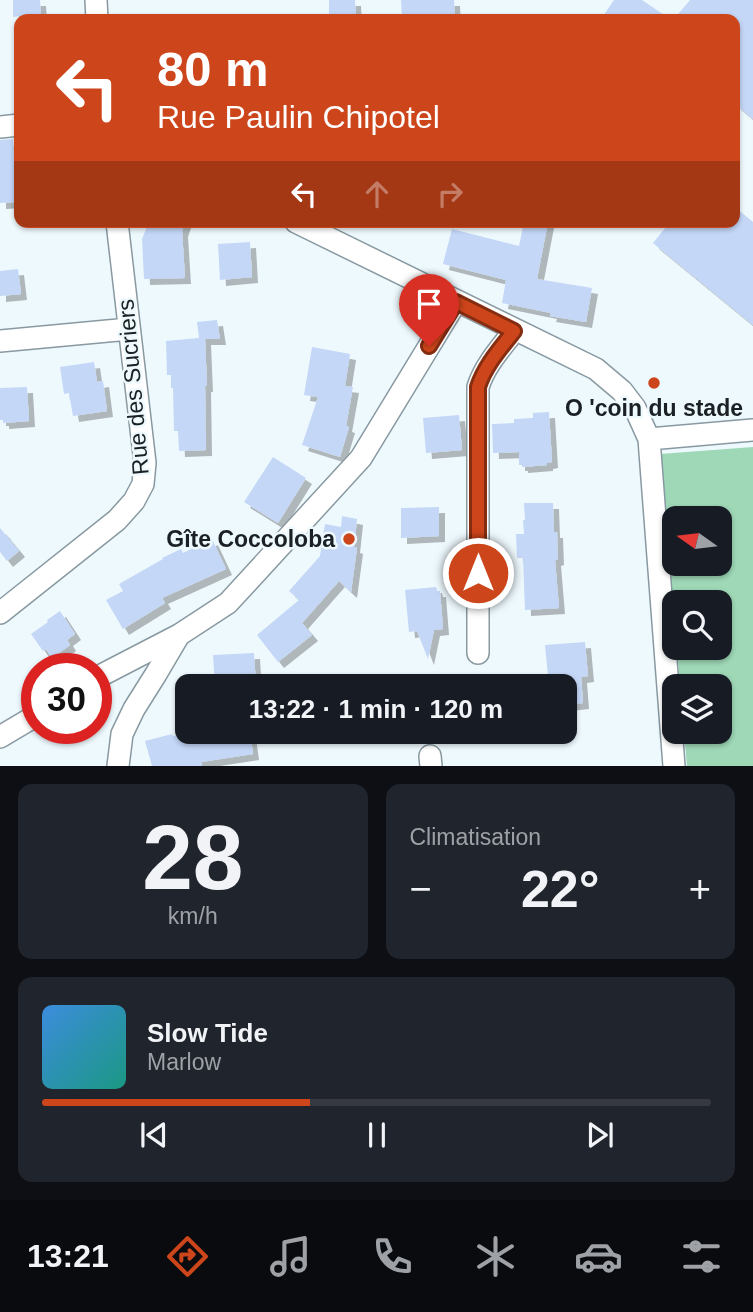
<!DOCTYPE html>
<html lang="fr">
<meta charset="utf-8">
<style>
body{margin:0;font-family:Helvetica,sans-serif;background:#20242c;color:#f1f3f6;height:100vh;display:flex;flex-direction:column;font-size:26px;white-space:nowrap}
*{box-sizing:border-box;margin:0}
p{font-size:23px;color:#9ea1a6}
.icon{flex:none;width:38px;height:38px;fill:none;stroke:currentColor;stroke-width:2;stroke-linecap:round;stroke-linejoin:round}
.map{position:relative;height:766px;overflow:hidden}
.details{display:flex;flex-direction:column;gap:18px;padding:18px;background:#0d0f14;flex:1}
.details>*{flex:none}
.banner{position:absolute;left:14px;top:14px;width:726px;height:214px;border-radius:14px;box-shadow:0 2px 5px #0004;background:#cd451a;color:#fff;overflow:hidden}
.needle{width:46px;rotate:284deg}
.fabs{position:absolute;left:662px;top:506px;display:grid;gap:14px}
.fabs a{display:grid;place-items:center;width:70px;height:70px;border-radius:14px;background:#171b24;box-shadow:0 2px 5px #0004;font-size:35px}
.speed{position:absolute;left:21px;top:653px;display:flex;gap:14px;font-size:35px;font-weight:700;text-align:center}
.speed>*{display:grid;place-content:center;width:91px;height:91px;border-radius:50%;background:#171b24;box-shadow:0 2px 5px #0004;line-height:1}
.speed .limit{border:10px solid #d22;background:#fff;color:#111}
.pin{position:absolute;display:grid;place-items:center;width:60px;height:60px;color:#fff;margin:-72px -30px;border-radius:50% 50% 50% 0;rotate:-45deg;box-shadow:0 0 7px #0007}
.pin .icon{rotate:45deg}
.me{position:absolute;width:77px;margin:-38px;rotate:0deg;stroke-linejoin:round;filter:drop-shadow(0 0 5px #0008)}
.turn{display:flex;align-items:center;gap:24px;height:147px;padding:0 28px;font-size:32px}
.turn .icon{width:91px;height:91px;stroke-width:2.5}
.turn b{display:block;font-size:49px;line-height:60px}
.lanes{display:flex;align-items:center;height:66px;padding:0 28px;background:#0003;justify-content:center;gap:35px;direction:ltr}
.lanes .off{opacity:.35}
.big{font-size:52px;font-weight:700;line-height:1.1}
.details .widget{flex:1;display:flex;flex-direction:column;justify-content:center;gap:10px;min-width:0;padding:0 24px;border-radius:14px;background:#20242c}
.details .dial{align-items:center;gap:0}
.dial b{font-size:91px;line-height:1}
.song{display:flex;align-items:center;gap:21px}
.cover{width:84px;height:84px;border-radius:10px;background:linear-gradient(135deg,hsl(210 70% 55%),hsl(170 70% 35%))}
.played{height:7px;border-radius:4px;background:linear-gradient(90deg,#cd451a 40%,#363941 40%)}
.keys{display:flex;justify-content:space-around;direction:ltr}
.heat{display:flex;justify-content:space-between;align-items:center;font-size:38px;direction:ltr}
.details .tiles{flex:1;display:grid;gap:18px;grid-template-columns:1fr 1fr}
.widget:last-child{grid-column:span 2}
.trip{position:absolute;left:175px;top:674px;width:402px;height:70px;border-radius:14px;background:#171b24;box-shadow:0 2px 5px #0004;font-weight:700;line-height:70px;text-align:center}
.menu{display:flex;height:112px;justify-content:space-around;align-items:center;background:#090b0e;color:#9ea1a6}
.menu .icon{width:49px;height:49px}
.menu .on{color:#cd451a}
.menu b{font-size:32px;color:#f1f3f6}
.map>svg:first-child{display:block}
.green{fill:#9ed8b7;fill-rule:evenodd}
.building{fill:#c4d7f7;filter:url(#shadow)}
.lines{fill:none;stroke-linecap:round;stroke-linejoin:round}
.minor-casing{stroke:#8899a1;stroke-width:24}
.minor{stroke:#fff;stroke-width:21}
.route-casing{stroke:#852d11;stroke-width:18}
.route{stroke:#cd451a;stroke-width:12}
.poi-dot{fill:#cd451a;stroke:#eef9fe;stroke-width:2.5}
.labels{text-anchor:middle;stroke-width:5;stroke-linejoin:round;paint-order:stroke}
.street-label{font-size:23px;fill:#1a2023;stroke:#eef9fe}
.poi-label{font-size:23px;font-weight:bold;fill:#1a2023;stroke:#eef9fe}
</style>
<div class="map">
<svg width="753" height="766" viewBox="0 0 753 766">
<defs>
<filter id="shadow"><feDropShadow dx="6" dy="6" stdDeviation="0" flood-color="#0004"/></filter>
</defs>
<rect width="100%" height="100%" fill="#eef9fe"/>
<!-- green -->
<path class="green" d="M753 447V766H687L684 732H719V686H680L677 648H719V602H674V612L660 454ZM674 518H719V564H674Z"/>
<!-- building -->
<path class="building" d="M13 0H40L41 15H38V19H22L21 16 13 17Z
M329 0H355L356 19H329Z
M401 0H454L455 19H402Z
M614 0H642L670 19H601Z
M690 0H753V119L735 104V19H674Z
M13 139 17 202 0 203V140Z
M735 207 753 222V325L653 243 670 222H735Z
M149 222H185L182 231 185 278 144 279 142 239Z
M524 222H548L537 279 592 288 586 322 550 316 551 313 502 303 506 280 443 264 452 229 519 246Z
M250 242 252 277 220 280 218 244Z
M18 269 21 294 0 296V271Z
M217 320 220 339H205L207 386H205L206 450 179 451 178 431H174L173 388H171V375H167L166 341 199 338 197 322Z
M312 347 350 354 345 386 353 387 346 426 349 427 340 457 302 445 318 397 304 395Z
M94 362 97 382 103 381 107 411 73 416 69 393 64 394 60 367Z
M27 387 29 421 3 423V420H0V388Z
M549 412 552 462 547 463V465L522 467V465H519V452L493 453 492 424 514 423V419L533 418V413Z
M459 415 462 450 426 453 423 418Z
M273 457 306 478 278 523 244 502Z
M524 503H553L554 532H557L558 559 555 560 559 608 525 610 523 558H517L516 534H524L523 520H525Z
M439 507V536L401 538V508Z
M342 516 357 519 354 547 357 548 351 592 339 581 302 623 312 635 278 662 257 635 299 600 289 591 320 556 325 524 341 527Z
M0 528 19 551 7 561 0 552Z
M212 539 226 569 162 598 165 603 123 629 106 600 123 591 119 584 163 559 162 558 181 549 183 553Z
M436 587 437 591H440L443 629 434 630 428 659 417 631 409 632 405 590Z
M60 611 75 634 67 640 70 645 52 658 46 649 43 651 31 634 48 622 47 620Z
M585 642 588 676 581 677 583 703 565 705V686H549L545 645Z
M254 653 256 686H215L213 655Z
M190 732H250L253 754 201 762 202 766H152L145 741 172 734 173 736Z"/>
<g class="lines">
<defs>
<path id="minor" d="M96 0 97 19
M0 127 19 125
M296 222 596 369 622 391 635 408 649 439 674 766
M0 341 129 329
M649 439 753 430
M0 613 117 520 134 501 143 484 145 463 117 222
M478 653V387C485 365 501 348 514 331
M96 678 179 635 228 603 361 458 456 302
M0 737 37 715
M430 756 431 766
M118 766 122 734 134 709 156 674 179 635"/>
</defs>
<!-- minor casing -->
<use href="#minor" class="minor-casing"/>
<!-- minor -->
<use href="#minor" class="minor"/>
</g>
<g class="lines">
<defs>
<path id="route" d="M429 346 456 302 514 331C501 348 485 365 478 387V573"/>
</defs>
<!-- route casing -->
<use href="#route" class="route-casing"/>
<!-- route -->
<use href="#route" class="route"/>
</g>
<!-- markers -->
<g class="poi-dot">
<circle cx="654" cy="383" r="7"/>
<circle cx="349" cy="539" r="7"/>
</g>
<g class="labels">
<!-- street labels -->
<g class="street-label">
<text transform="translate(133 387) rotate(-95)" y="8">Rue des Sucriers</text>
</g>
<!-- poi labels -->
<g class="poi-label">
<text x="654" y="416">O 'coin du stade</text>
<text x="335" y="547" text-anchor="end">Gîte Coccoloba</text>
</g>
</g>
</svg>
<div class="fabs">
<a><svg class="needle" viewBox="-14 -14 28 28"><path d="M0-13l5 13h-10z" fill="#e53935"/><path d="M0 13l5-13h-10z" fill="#9ea1a6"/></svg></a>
<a><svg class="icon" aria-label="search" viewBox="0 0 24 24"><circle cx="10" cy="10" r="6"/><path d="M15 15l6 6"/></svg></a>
<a><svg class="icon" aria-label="layers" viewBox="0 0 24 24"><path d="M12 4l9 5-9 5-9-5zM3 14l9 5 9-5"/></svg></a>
</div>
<div class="speed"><div class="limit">30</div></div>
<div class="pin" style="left:429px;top:346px;background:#d93025"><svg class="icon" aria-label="arrive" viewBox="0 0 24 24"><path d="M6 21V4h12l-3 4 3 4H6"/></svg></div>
<svg class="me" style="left:478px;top:573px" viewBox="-20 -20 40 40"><circle r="17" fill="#cd451a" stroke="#fff" stroke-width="3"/><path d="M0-11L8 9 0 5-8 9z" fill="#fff"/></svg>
<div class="trip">13:22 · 1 min · 120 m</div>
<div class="banner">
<div class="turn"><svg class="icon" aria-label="left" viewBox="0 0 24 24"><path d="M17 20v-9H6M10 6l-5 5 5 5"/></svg><div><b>80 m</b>Rue Paulin Chipotel</div></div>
<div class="lanes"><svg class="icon" aria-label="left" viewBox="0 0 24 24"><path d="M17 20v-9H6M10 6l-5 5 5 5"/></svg><svg class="icon off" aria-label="ahead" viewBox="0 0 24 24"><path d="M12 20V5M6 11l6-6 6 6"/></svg><svg class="icon off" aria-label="right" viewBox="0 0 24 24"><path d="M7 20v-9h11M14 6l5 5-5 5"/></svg></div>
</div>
</div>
<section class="details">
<div class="tiles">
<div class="widget dial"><b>28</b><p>km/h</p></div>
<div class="widget"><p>Climatisation</p>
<div class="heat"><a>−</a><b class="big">22°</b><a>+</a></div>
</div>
<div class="widget">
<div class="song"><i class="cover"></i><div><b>Slow Tide</b><p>Marlow</p></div></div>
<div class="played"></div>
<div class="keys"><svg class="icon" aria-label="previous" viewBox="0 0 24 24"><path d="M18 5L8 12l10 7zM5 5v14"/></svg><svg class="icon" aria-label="pause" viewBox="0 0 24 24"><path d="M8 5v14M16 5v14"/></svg><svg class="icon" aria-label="next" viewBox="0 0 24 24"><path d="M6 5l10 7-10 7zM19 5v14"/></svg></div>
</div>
</div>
</section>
<nav class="menu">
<b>13:21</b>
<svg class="icon on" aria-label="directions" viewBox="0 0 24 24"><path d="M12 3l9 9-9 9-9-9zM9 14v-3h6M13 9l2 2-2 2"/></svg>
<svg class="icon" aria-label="music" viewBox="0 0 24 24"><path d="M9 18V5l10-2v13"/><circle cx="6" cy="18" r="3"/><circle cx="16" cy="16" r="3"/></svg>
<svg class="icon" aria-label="phone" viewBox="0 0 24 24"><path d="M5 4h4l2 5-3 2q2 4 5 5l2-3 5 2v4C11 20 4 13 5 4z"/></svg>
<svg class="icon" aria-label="climate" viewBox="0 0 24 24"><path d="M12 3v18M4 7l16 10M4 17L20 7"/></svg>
<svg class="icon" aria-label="car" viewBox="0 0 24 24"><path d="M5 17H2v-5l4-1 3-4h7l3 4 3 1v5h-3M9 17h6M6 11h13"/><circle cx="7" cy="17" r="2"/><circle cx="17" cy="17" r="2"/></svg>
<svg class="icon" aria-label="filters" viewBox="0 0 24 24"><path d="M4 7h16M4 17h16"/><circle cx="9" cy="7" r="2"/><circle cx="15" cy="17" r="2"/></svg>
</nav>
